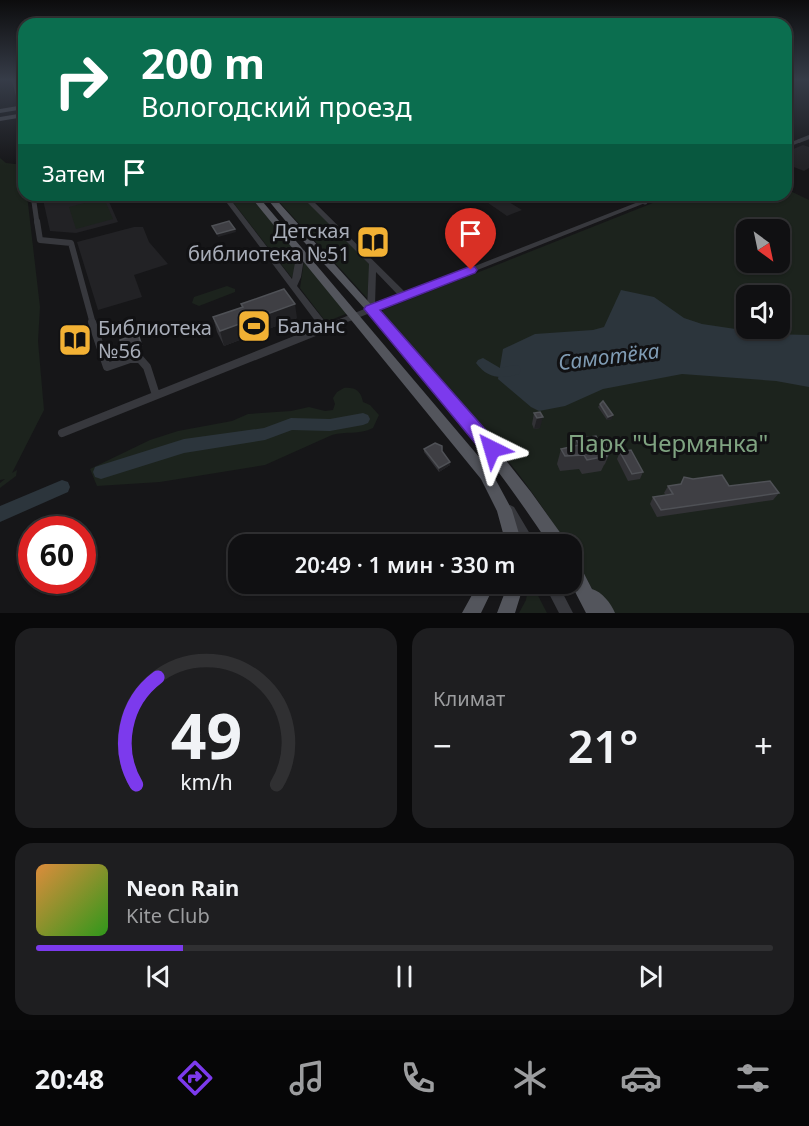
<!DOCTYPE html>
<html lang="ru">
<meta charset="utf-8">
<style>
body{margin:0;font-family:"Noto Sans",sans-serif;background:#1e1e20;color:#f1f3f6;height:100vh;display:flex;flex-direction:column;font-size:22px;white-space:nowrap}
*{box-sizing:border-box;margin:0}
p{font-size:20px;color:#9c9d9f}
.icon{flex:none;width:33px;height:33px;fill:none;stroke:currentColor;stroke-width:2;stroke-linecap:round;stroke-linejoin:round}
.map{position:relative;height:613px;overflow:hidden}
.side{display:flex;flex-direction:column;gap:15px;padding:15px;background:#09090a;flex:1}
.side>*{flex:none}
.hud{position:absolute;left:18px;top:18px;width:774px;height:183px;border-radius:18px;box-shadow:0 2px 4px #0004,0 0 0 2px #303032;background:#0b6e4f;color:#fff;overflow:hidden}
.needle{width:39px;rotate:147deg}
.fabs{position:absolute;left:736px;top:219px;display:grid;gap:12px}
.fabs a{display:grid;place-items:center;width:54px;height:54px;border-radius:12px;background:#101012;box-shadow:0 2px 4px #0004,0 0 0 2px #303032;font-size:30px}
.speed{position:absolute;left:18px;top:516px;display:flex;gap:12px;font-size:30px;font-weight:700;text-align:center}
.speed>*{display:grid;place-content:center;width:78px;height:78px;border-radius:50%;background:#101012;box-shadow:0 2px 4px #0004,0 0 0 2px #303032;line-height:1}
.speed .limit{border:9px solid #d22;background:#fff;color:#111}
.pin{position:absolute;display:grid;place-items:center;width:51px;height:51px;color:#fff;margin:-62px -26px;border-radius:50% 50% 50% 0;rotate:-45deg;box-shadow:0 0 6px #0007}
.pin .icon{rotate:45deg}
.me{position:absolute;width:66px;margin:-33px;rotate:320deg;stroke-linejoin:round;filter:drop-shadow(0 0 4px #0008)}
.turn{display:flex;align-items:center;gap:21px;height:126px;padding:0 24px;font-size:27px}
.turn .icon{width:78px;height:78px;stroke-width:2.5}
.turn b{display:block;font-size:42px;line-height:51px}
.then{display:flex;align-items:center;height:57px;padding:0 24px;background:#0003;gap:12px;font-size:22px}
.big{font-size:45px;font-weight:600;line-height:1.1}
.side .widget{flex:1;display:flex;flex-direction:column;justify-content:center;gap:9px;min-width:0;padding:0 21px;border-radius:18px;background:#1e1e20}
.side .dial{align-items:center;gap:0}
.dial svg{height:156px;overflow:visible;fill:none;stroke:#303032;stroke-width:7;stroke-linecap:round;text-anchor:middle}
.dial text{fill:#f1f3f6;stroke:none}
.song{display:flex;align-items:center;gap:18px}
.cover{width:72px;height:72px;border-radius:9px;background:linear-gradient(135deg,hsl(30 70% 55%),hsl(110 70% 35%))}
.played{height:6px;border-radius:3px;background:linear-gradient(90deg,#7c3aed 20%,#303032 20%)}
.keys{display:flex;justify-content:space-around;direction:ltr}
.heat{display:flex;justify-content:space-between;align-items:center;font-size:33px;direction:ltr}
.side .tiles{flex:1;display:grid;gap:15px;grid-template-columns:1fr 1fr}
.widget:last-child{grid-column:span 2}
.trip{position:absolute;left:228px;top:534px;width:354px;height:60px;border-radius:18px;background:#101012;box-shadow:0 2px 4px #0004,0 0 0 2px #303032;font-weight:600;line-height:60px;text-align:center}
.menu{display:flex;height:96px;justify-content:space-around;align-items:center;background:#060607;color:#9c9d9f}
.menu .icon{width:42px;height:42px}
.menu .active{color:#7c3aed}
.menu b{font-size:27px;color:#f1f3f6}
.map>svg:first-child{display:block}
.built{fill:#222225}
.green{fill:#1c231d;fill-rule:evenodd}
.water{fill:#2c353c}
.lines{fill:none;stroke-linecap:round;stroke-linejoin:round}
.river{fill:#2c353c;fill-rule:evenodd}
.minor-far3{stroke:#37383d;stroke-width:4}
.minor-far2{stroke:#37383d;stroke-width:5}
.minor-far1{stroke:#37383d;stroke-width:6}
.minor{stroke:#37383d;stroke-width:8}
.tertiary{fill:#37383d;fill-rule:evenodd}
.secondary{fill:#45474d;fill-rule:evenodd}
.primary{fill:#53555c;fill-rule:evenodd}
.wall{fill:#323236}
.shaded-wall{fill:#212124}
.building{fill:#3f3f44;stroke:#4f5156;stroke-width:1.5}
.route{fill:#7c3aed;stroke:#51269a;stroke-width:1.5}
.labels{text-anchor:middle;stroke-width:6;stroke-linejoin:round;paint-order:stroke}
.poi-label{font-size:20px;fill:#a8adb8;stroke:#111113;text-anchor:start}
.water-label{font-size:21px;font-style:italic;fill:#7f9bb3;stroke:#111113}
.near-park-label{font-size:24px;fill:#7fa381;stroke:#111113}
</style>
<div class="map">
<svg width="809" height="613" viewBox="0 0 809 613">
<rect width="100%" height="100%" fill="#161618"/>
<!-- built -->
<path class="built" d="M803 145 809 147V168L804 171 786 164V152Z
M42 195H106L118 222 76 233 50 231Z
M491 195H497L522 210 507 216 481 198Z
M134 227H143L149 242 168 264 134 275 142 297 98 310 77 242Z"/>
<!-- green -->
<path class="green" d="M0 158 6 163 24 165V195H27L40 307 38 341 44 410 12 473 17 470 16 476 0 488V483L5 479 0 480Z
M786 189 809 200V613H612L599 601 572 553V544H566C516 460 447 389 382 315L383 310 673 195H786ZM747 230H780V262H747ZM747 296H780V328H747Z
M246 195H249L298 254 292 278 232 201 247 197Z
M273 195H301L370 265 367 298Z
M104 198 113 219 76 229 69 207Z
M304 261 348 313 326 322 300 288Z
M227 286 235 289V292L199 306 192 303 194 297Z
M344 388C355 387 361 391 363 402L370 405 379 415 373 428C359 435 346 431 332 435L265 465 160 482 97 486 90 469 150 440 178 431 232 421 248 414 291 411 309 407 325 411 333 410 335 404 333 398 337 392Z
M529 584H532L547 613H519L526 600Z"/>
<!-- water -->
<path class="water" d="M621 290 654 297 684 318 702 324 769 334 809 335V387L776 381 682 374 603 389 565 406 539 411 531 407 498 379 503 349 535 334 593 330 604 327Z"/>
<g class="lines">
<!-- river -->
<path class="river" d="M483 358 500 368 514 365 519 366 521 370 519 374C501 379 488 379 476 363L478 360Z
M363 413 368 415 370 419 368 423 363 425 330 431 292 430 265 440 184 453 101 479 95 477 93 472 95 467 101 465 184 439 264 428 291 418 330 419Z
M62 480 68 482 70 487 68 492 0 522V506Z"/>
<!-- minor-far3 -->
<path class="minor-far3" d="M14 80 21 108
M24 116V124
M799 141 809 137"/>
<!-- minor-far2 -->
<path class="minor-far2" d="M33 195 37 223
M632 195 645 202"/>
<!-- minor-far1 -->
<path class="minor-far1" d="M37 221 40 240 71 243 93 324"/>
<!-- minor -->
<path class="minor" d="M92 322 107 367 130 359H140L147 367 156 395
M62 433 325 328"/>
<!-- tertiary -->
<path class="tertiary" d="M799 139 802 141 801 142 786 148V144Z
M221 195H227L292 279 297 252 298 250H304L305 252 301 277 297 286 327 324 367 308 369 264 300 195H307L406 293 656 195H665L325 331 322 330ZM376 272 399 296 375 305Z
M510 505 514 507 536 544H523L504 511 506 507Z
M544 584H558L573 613H559Z"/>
<!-- secondary -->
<path class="secondary" d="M24 105V109L0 113V109Z
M24 113V117L0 121V117Z"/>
<!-- primary -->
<path class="primary" d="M249 195H257L491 471 512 510 522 544H506L497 511 481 479Z
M264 195H272L461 404 531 492 564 538 566 544H549C498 467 440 395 379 325 341 281 300 240 264 195Z
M572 560 578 562 592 589C602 592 611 603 615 613H586L571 584Z
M478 584H495L481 613H462Z
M508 584H524L515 613H497Z"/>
</g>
<!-- wall -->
<path class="wall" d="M241 304 297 318 224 346 217 332 213 317 242 307Z
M600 404 612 419 607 420 598 407Z
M540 412V428L534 429 532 424 534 413Z
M576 439 599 442 611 450 605 464 604 465 601 471 582 474 579 469 560 471 557 464 561 449 574 446Z
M424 449 442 451 450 462V465L439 472 424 452Z
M620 452 643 472 640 479 628 481 617 459Z
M684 477 729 486 779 493 773 500 657 517 650 504 653 497 666 495 664 493 668 486 680 484Z"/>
<!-- shaded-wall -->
<path class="shaded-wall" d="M235 229 236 232 218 237 217 234Z
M295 304 297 318 224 346 220 331Z
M141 343 143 346 125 353 123 349Z
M613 415 612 419 607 420 608 417Z
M543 417 540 428 534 429 537 418Z
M450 462V465L439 472V468Z"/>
<!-- building -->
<path class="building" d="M229 221 235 229 217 234 212 226Z
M284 289 295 304 220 331 213 317 243 307 241 304Z
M138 334 141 343 123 349 120 340Z
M603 401 613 415 608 417 600 404Z
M540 412 543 417 537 418 534 413Z
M596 436 599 442 606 441 611 450 604 451 607 456 587 460 584 455 565 456 561 449 579 445 576 439Z
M435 443 442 446V451L450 462 439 468 424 449Z
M631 450 643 472 632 474 620 452Z
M722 475 729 486 770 481 779 493 661 510 653 497 673 494 668 486 681 484 684 477 693 479Z"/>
<!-- sky -->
<linearGradient id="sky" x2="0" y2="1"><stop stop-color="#0c0c0d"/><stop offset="0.48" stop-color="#363c48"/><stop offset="1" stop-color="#363c48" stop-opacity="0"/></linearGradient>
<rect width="809" height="166" fill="url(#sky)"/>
<!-- route -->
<path class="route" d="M471 266 475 267 477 270 475 273 380 310 498 444 501 449 498 455 492 457 485 455 364 309 366 306Z"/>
<!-- icons -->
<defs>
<symbol id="library-square" viewBox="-11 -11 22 22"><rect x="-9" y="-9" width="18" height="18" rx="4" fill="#f2b134" stroke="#111113"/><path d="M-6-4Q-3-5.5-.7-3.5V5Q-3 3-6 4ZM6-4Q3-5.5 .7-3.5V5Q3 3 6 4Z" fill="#111"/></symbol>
<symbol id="stadium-square" viewBox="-11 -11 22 22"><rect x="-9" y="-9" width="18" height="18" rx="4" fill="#f2b134" stroke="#111113"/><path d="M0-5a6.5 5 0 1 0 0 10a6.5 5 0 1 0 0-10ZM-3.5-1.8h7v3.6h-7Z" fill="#111"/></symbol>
</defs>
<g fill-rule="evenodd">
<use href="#library-square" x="354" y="223" width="38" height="38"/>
<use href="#stadium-square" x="235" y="307" width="38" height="38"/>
<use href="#library-square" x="56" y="321" width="38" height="38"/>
</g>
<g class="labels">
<!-- poi labels -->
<g class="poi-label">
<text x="350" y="238" text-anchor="end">Детская<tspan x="350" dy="23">библиотека №51</tspan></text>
<text x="277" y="333">Баланс</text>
<text x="98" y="335">Библиотека<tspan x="98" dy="23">№56</tspan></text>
</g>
<!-- water labels -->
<g class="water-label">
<text transform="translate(609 357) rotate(-7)" y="7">Самотёка</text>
</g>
<!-- near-park labels -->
<g class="near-park-label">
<text x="668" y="452">Парк "Чермянка"</text>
</g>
</g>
</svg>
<div class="fabs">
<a><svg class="needle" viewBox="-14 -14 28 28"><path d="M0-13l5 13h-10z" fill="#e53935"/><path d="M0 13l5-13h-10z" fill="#9c9d9f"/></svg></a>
<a><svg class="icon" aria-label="sound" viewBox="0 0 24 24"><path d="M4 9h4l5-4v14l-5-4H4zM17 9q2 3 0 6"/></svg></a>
</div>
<div class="speed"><div class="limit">60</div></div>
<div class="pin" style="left:471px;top:270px;background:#d93025"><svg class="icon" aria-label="arrive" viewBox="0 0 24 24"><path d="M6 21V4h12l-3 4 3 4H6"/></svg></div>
<svg class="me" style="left:492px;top:449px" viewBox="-20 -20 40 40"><path d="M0-17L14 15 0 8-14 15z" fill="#7c3aed" stroke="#fff" stroke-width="4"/></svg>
<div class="trip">20:49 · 1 мин · 330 m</div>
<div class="hud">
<div class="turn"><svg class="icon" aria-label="right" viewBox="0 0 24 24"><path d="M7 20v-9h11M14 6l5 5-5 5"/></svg><div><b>200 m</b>Вологодский проезд</div></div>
<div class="then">Затем<svg class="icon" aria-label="arrive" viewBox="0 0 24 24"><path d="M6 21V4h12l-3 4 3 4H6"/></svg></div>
</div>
</div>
<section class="side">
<div class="tiles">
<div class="widget dial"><svg viewBox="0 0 100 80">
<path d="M14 69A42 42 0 1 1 86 69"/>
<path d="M14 69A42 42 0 0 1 25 14" stroke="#7c3aed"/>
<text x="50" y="56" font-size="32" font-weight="700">49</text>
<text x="50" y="72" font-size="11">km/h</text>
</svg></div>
<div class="widget"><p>Климат</p>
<div class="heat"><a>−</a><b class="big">21°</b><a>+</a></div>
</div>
<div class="widget">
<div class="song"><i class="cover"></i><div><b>Neon Rain</b><p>Kite Club</p></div></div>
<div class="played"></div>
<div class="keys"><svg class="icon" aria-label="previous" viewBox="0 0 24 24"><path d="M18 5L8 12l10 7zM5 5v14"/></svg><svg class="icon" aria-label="pause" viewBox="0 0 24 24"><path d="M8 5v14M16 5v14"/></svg><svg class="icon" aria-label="next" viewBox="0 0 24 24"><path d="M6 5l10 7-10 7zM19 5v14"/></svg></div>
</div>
</div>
</section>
<nav class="menu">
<b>20:48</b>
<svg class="icon active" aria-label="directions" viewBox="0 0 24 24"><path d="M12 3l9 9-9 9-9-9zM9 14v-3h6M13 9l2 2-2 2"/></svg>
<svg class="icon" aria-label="music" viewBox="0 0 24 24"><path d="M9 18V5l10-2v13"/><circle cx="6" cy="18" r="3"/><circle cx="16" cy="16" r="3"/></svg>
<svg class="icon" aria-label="phone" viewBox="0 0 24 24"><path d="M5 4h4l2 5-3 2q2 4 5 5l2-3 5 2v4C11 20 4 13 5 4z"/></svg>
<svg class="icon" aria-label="climate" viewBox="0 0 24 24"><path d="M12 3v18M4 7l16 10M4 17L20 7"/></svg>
<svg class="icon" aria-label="car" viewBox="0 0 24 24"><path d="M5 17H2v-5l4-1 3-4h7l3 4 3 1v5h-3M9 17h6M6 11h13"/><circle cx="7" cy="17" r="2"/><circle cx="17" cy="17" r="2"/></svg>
<svg class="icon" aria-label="filters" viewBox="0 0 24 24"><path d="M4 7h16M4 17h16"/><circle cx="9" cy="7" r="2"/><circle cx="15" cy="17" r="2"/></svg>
</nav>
